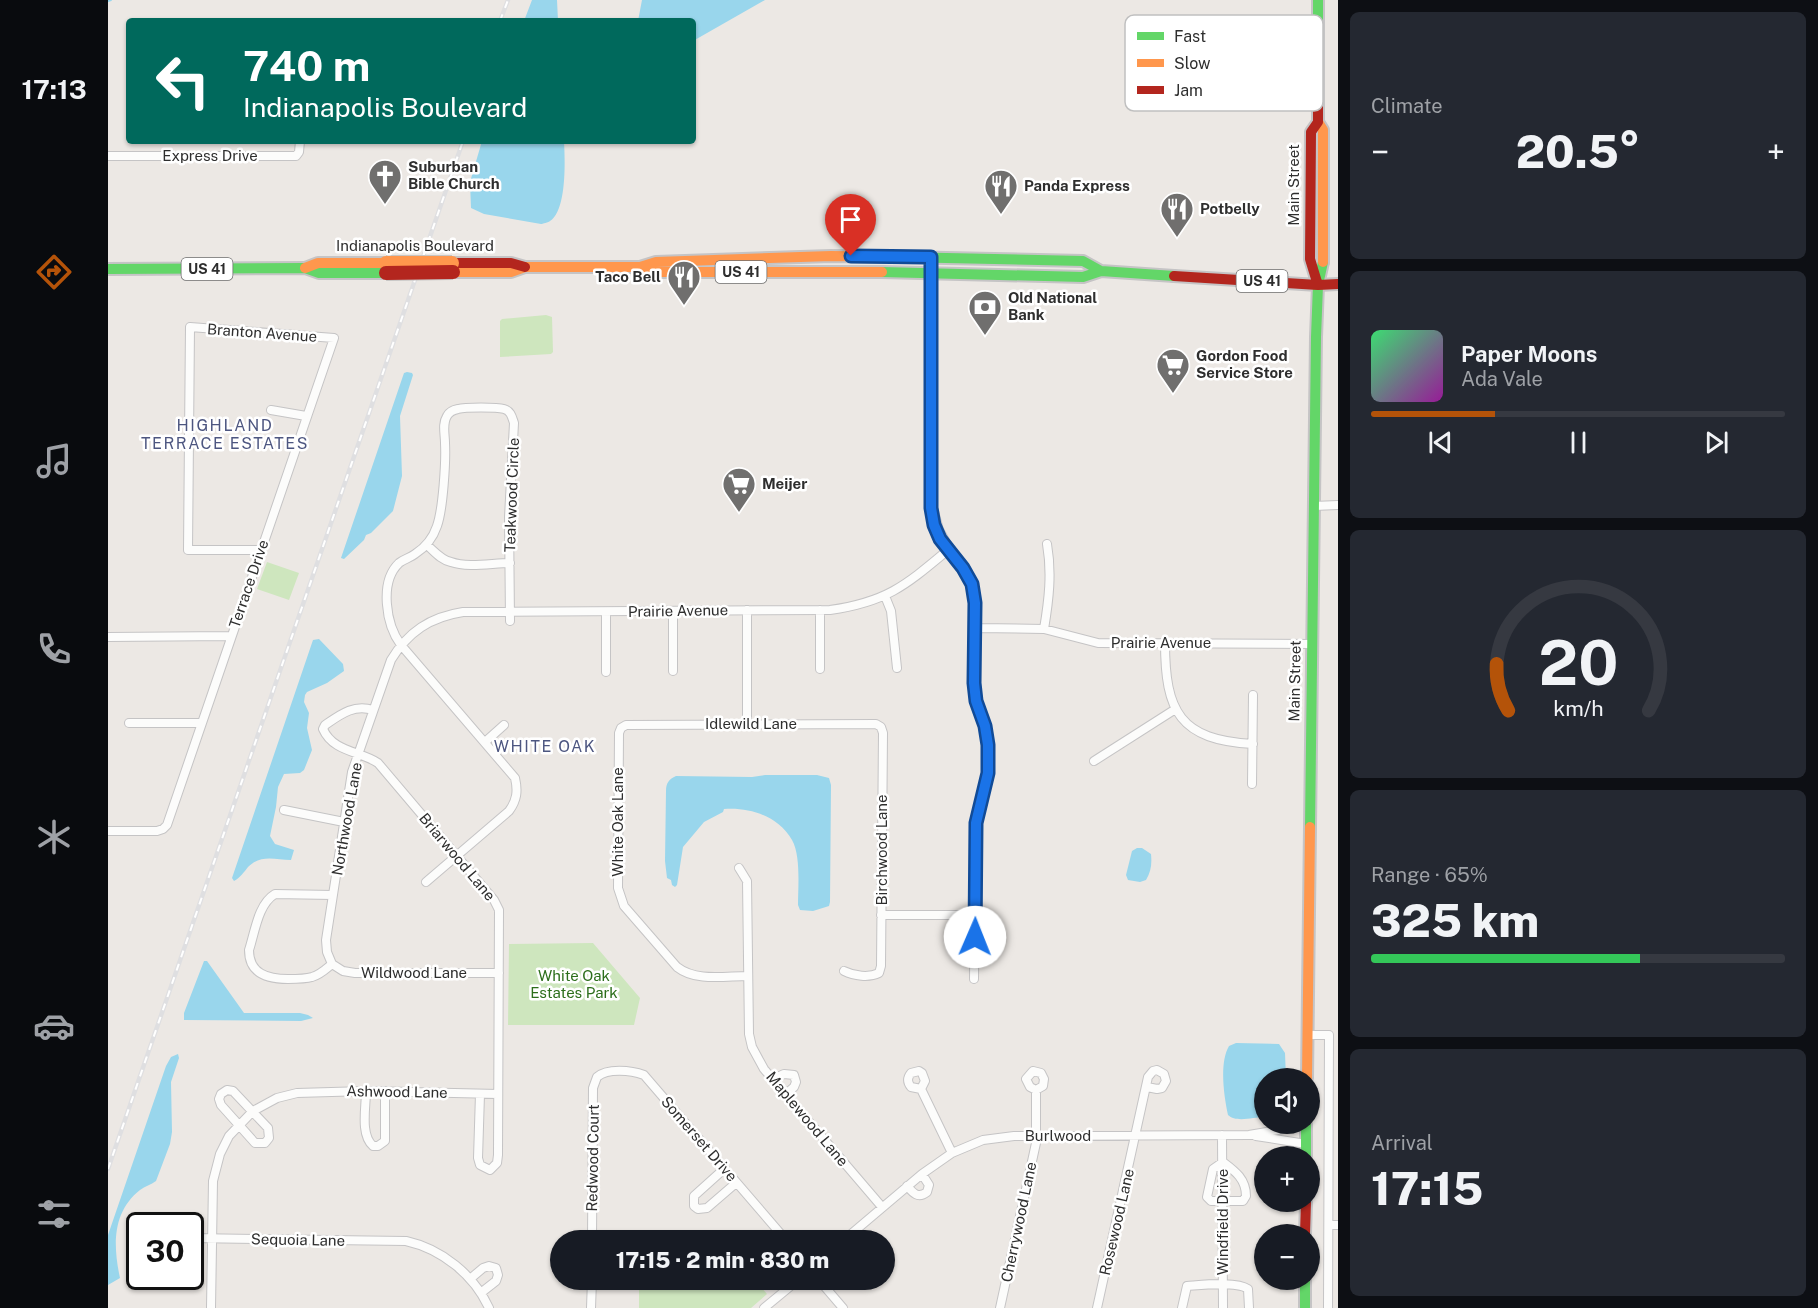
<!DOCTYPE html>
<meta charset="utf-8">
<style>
body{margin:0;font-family:"Public Sans",sans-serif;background:#242831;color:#f1f3f6;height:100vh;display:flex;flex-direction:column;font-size:22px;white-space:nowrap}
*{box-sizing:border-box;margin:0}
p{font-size:20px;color:#9ea1a6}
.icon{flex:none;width:33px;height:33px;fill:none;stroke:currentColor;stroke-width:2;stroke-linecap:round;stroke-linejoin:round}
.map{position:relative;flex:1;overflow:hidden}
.panel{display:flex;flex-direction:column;gap:12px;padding:12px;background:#0d0f14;width:480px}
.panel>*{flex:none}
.guide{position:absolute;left:18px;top:18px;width:570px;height:126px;border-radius:6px;box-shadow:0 2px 4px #0004;background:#00695c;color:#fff;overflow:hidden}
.fabs{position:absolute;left:1146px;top:1068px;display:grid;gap:12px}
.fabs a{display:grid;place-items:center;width:66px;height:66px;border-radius:50%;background:#171b24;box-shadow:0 2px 4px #0004;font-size:30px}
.speed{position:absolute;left:18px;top:1212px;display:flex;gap:12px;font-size:30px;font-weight:700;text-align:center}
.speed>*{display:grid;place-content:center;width:78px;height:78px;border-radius:50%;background:#171b24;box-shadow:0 2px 4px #0004;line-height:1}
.speed .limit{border:3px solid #111;border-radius:9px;background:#fff;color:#111}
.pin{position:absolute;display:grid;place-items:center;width:51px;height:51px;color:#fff;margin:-62px -26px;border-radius:50% 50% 50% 0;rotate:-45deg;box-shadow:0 0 6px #0007}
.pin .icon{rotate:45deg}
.me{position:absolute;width:66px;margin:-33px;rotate:1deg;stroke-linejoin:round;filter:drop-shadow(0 0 4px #0008)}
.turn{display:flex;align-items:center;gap:21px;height:126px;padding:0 18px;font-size:27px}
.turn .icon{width:78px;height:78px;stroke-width:2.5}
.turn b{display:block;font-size:42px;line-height:51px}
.big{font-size:45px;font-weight:800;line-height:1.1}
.panel .widget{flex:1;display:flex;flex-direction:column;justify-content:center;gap:9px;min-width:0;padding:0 21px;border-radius:9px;background:#242831}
.panel .dial{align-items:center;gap:0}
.dial svg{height:156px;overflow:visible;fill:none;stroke:#363941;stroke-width:7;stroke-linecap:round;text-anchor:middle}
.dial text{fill:#f1f3f6;stroke:none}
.song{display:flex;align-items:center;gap:18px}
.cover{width:72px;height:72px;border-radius:9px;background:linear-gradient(135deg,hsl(140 70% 55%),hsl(300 70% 35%))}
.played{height:6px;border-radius:3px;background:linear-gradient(90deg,#b45309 30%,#363941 30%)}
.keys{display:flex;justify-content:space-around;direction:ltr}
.heat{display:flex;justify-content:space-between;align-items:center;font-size:33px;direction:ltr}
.charge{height:9px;border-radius:4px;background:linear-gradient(90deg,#34c759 65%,#363941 0)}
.trip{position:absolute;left:442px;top:1230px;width:345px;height:60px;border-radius:30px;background:#171b24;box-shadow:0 2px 4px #0004;font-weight:800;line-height:60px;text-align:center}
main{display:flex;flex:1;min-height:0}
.dock{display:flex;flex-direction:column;width:108px;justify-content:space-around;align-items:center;background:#090b0e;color:#9ea1a6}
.dock .icon{width:42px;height:42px}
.dock .on{color:#b45309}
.dock b{font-size:27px;color:#f1f3f6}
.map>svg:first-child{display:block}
.green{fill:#cee6be}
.water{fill:#99d6ec}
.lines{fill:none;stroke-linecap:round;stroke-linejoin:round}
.stream{stroke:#99d6ec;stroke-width:2}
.street-casing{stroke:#c5c4c5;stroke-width:10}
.fast-casing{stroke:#c5c4c5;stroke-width:14}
.slow-casing{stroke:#c5c4c5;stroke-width:14}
.jam-casing{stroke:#c5c4c5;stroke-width:14}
.street{stroke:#fcfcfb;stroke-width:8}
.fast{stroke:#63d668;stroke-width:10}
.slow{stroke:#ff974d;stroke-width:10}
.jam{stroke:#b3261e;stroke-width:10}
.rail-casing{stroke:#dfdfe1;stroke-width:4.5}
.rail{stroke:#fff;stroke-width:2;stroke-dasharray:7;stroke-linecap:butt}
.slow-bridge-casing{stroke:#c6c5c4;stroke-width:16;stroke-linecap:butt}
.jam-bridge-casing{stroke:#c6c5c4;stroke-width:16;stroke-linecap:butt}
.slow-bridge{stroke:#ff974d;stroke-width:14}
.jam-bridge{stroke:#b3261e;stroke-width:14}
.route-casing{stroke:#114b97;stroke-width:15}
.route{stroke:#1a73e8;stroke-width:10}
.labels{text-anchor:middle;stroke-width:5;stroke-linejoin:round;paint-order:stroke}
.shield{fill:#fff;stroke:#6d6d6d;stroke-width:1.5}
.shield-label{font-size:14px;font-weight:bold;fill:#2e2e2e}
.street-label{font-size:15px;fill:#2e2e2e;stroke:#fff}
.poi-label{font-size:15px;font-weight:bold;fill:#2e2e2e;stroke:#fff;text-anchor:start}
.park-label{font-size:15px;fill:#2c6e1b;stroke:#fff}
.neighbourhood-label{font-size:16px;letter-spacing:1.5px;fill:#4d5680;stroke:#fff}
.key{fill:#fff;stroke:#c0c0c0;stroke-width:1.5}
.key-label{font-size:16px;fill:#2e2e2e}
</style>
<main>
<nav class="dock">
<b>17:13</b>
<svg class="icon on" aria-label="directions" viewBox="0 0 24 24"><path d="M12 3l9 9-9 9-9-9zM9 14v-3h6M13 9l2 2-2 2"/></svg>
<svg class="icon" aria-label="music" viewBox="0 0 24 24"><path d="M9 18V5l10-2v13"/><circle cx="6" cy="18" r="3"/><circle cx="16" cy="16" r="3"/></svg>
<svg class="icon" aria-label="phone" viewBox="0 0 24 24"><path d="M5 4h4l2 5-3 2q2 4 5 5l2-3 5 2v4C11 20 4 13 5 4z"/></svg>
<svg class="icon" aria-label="climate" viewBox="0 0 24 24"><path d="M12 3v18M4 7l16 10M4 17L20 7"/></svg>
<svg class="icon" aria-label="car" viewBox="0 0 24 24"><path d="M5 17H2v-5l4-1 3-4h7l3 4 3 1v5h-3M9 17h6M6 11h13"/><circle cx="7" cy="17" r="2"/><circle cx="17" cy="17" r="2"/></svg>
<svg class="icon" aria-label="filters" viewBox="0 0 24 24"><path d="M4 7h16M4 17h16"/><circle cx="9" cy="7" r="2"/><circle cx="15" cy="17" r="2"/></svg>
</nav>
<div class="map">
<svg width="1230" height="1308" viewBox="0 0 1230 1308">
<rect width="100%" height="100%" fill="#ece8e4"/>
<!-- green -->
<path class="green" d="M438 315 444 317 445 352 443 354 392 357V321L394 319Z
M159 562 191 573 181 600 149 589Z
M485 943 532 998 526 1025H400L401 944Z
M531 1280H647L659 1294 643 1308H531Z"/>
<!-- water -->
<path class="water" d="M424 0H449L450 21H416Z
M534 0H657L585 41V21H530Z
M374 141H456C457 160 459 210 442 221 441 222 434 224 433 224L376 214 363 208 362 182Z
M299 372 304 373 305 375 292 416 294 476 285 511 263 533 258 535 256 540 236 559 233 558 296 373Z
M211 639 235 664 236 671 219 683 199 692 197 695 196 702 201 713 199 728 204 750 196 770 192 773 176 774 170 787 168 807 162 836 167 844 186 850 183 860C167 860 153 854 140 867 136 872 132 878 126 881L124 878 205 640Z
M657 775H709L721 778 723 785 722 902 721 906 705 911 692 910 690 905C690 887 693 856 684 840 670 816 642 807 616 809L615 812 596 822 575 847 569 885 567 887 564 885 563 880 559 878 557 861 558 791C558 783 561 779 568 776L644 777Z
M1029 848H1034L1043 854C1044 864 1043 872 1038 880L1032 882 1020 880 1018 875 1024 851Z
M96 961H99L136 1013H192L200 1015 205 1018 193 1021 76 1020V1013Z
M1128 1043 1171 1044 1177 1053 1178 1078H1156V1117C1146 1117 1128 1123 1120 1115 1116 1096 1111 1063 1121 1046Z
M70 1054 71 1058 63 1082 64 1132 62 1144 48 1181C43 1185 37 1186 32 1190 4 1212 5 1246 12 1278L0 1285V1235L58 1066 63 1057Z"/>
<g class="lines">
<!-- stream -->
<path class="stream" d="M0 1 3 0"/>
<defs>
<path id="street" d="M0 156H188L191 152 192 141
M163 410 198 416
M1206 506 1230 505
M319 545C326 551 333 560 343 562 360 568 384 563 402 563
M777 596 783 611 789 668
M712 610V669
M565 611V671
M498 612V672
M867 628 936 629 990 643 1204 644
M936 629C941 599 944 573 939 544
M0 637 123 636
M1057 642C1057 712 1072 740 1145 744
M265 710C246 704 233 714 217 725L215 729C225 752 252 751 270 763L386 900 391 910 390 1155 389 1163 382 1170 372 1165 370 1158 372 1094
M21 723H93
M639 724V610
M377 742 396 725
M986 761 1066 710
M1144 784 1145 695
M176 810 236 822
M0 831H49L55 829 59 825 226 338 82 327 80 550H153
M631 868 639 881 641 1034 644 1047 656 1069 774 1207
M318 882 401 811C409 800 410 791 407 778L293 645C278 625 271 582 291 563 296 559 302 558 307 554 318 547 325 538 329 526 335 509 338 462 337 443 337 434 334 424 339 416 341 412 345 410 350 409 357 407 389 407 396 409 403 411 404 417 406 423L401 517 402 621
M773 915H867
M224 964 219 952 218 940 244 772 283 660C300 632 322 617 355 612L722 610C779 602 798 585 840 550L855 568 863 584 867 603 866 683 868 701 877 726 880 745V773L868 823 866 979
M224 964C218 969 212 975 204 977 197 979 188 979 180 979 160 979 141 974 141 950 147 932 150 904 167 894L225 895
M224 964 235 971 247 973H391
M640 976C617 976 588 982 569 967L516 906 510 888 511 733 513 728 518 725 768 724 773 727 775 733 773 966 771 973C761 978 746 976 736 971
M1200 1035H1221L1220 1308
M665 1079 676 1074 686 1075 688 1082 686 1087 678 1094
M813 1089 817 1081 814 1073 811 1071 803 1073C799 1078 799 1082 803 1087L813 1089 844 1153
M119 1090 125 1091 160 1128 161 1138 157 1143H147L113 1105 111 1099 113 1094Z
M258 1091C258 1107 252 1135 265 1146H270L277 1141V1091
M1114 1135 1115 1308
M1148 1136 1198 1144
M1115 1162C1127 1171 1138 1179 1138 1196L1135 1201H1103L1099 1197 1105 1169Z
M616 1169 586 1196V1206L590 1209 599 1208 628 1183
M799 1186C805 1193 810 1199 819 1192L821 1185 814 1174
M1221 1225H1230
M82 1238 298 1241C334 1249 366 1275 381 1308
M484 1240 485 1088 489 1077C499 1068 523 1070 536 1075L678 1240
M736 1240 814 1174 844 1153 875 1140 906 1136 1141 1135 1198 1125
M362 1279 375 1268 381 1266 388 1268 390 1275 388 1281 374 1292
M711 1280 735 1308
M103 1308 105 1181 112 1154 121 1136 145 1111 169 1098 189 1093 258 1091 390 1094
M483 1308 484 1280
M656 1308 690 1280
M892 1308 928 1143V1090L935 1086 936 1079 933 1073 925 1071 918 1079 922 1087 928 1090
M989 1308 1040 1077 1045 1071 1049 1070 1056 1074 1058 1081 1054 1088 1049 1089 1039 1087
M1074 1308 1079 1286C1094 1285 1129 1281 1140 1289L1141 1308"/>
<path id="fast" d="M1210 0V87
M790 257 975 261 993 271
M0 269 197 268 211 273H278
M774 272 975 277 993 271 1066 276
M1202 827 1208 337 1210 285 1215 262
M1198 1124V1156
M1197 1280V1308"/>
<path id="slow" d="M1210 122 1215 130V262
M532 267 548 272H774
M197 268 210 263H278
M345 272H403L417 267H532L548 262 723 256 790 257
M1199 1078 1202 827"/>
<path id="jam" d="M344 263H403L417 267
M823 266V508L829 530 840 550
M1066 276 1210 285 1230 284
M1209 282 1202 259 1203 132 1210 122V87
M1197 1234 1198 1202"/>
</defs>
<!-- street casing -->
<use href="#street" class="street-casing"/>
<!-- fast casing -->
<use href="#fast" class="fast-casing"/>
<!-- slow casing -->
<use href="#slow" class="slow-casing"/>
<!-- jam casing -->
<use href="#jam" class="jam-casing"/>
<!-- street -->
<use href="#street" class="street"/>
<!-- fast -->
<use href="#fast" class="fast"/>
<!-- slow -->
<use href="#slow" class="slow"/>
<!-- jam -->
<use href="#jam" class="jam"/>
<defs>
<path id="rail" d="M392 21 400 0
M0 1169 355 141"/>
</defs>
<!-- rail casing -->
<use href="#rail" class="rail-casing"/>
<!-- rail -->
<use href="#rail" class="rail"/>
<defs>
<path id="slow-bridge" d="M278 263H344"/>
<path id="jam-bridge" d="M278 273 345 272"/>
</defs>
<!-- slow-bridge casing -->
<use href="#slow-bridge" class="slow-bridge-casing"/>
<!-- jam-bridge casing -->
<use href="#jam-bridge" class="jam-bridge-casing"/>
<!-- slow-bridge -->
<use href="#slow-bridge" class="slow-bridge"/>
<!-- jam-bridge -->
<use href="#jam-bridge" class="jam-bridge"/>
</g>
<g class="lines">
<defs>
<path id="route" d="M743 256 823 257V508L826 525 832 539 855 568 864 584 867 603 866 683 868 701 877 726 880 745V773L868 823 867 937"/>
</defs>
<!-- route casing -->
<use href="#route" class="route-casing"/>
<!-- route -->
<use href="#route" class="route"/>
</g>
<!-- icons -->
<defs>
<symbol id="church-pin" viewBox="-11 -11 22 30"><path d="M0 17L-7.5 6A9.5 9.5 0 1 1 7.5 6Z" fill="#706f6e" stroke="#fff"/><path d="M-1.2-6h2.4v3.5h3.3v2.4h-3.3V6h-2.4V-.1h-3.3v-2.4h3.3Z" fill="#fff"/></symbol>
<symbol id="restaurant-pin" viewBox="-11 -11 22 30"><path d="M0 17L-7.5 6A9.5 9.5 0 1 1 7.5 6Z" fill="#706f6e" stroke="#fff"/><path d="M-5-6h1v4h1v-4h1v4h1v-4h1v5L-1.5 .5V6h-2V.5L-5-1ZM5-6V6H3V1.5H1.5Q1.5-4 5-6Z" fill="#fff"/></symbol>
<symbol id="bank-pin" viewBox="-11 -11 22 30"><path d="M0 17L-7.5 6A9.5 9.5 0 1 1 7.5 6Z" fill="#706f6e" stroke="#fff"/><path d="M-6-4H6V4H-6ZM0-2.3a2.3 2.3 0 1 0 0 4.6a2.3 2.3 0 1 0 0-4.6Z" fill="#fff"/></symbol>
<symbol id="supermarket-pin" viewBox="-11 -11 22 30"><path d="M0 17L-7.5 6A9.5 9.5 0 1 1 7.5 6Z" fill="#706f6e" stroke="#fff"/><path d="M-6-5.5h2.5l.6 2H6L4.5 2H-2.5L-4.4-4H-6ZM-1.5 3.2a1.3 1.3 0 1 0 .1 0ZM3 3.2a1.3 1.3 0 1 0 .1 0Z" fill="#fff"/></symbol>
</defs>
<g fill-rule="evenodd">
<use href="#church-pin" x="258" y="157" width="38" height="52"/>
<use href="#restaurant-pin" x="874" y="167" width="38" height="52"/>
<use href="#restaurant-pin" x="1050" y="190" width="38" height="52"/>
<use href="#restaurant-pin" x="557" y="258" width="38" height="52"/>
<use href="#bank-pin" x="858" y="288" width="38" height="52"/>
<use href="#supermarket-pin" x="1046" y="346" width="38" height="52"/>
<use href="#supermarket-pin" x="612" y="465" width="38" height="52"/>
</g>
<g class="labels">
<!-- shield labels -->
<g class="shield">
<rect x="73.5" y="258" width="51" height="22" rx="4.5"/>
<rect x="607.5" y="261" width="51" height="22" rx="4.5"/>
<rect x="1128.5" y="270" width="51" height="22" rx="4.5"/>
</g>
<g class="shield-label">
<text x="99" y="274">US 41</text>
<text x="633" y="277">US 41</text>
<text x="1154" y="286">US 41</text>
</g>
<!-- street labels -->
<g class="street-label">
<text x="102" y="161">Express Drive</text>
<text transform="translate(1186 185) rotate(-90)" y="5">Main Street</text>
<text x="307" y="251">Indianapolis Boulevard</text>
<text transform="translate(154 333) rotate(4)" y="5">Branton Avenue</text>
<text transform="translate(404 495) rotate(-88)" y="5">Teakwood Circle</text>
<text transform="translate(141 584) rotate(-71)" y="5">Terrace Drive</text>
<text transform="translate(570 611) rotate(-1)" y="5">Prairie Avenue</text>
<text x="1053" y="648">Prairie Avenue</text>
<text transform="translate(1187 681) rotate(-89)" y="5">Main Street</text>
<text x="643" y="729">Idlewild Lane</text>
<text transform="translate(239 819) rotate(-80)" y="5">Northwood Lane</text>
<text transform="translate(510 822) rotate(-90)" y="5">White Oak Lane</text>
<text transform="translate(774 850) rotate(-90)" y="5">Birchwood Lane</text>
<text transform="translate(349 857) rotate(50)" y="5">Briarwood Lane</text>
<text x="306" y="978">Wildwood Lane</text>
<text transform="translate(289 1092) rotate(1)" y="5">Ashwood Lane</text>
<text transform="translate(699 1119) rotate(50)" y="5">Maplewood Lane</text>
<text x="950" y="1141">Burlwood</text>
<text transform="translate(591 1139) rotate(49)" y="5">Somerset Drive</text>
<text transform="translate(485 1158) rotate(-89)" y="5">Redwood Court</text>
<text transform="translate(911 1222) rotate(-78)" y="5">Cherrywood Lane</text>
<text transform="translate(1009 1222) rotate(-77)" y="5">Rosewood Lane</text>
<text transform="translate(1115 1222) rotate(-90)" y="5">Windfield Drive</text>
<text transform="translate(190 1240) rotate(1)" y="5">Sequoia Lane</text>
</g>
<!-- poi labels -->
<g class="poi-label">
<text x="300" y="172">Suburban<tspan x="300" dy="17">Bible Church</tspan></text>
<text x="916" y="191">Panda Express</text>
<text x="1092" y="214">Potbelly</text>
<text x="553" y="282" text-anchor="end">Taco Bell</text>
<text x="900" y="303">Old National<tspan x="900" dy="17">Bank</tspan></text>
<text x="1088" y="361">Gordon Food<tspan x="1088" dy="17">Service Store</tspan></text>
<text x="654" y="489">Meijer</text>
</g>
<!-- park labels -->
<g class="park-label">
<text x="466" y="981">White Oak<tspan x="466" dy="17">Estates Park</tspan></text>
</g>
<!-- neighbourhood labels -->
<g class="neighbourhood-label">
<text x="117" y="431">HIGHLAND<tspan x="117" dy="18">TERRACE ESTATES</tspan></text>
<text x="437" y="752">WHITE OAK</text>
</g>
</g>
<!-- legend -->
<rect x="1017" y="15" width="198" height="96" rx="9" class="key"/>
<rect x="1029" y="32" width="27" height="8" fill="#63d668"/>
<rect x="1029" y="59" width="27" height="8" fill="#ff974d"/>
<rect x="1029" y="86" width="27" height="8" fill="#b3261e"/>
<g class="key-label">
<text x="1066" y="42">Fast</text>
<text x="1066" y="69">Slow</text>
<text x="1066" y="96">Jam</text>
</g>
</svg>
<div class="fabs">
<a><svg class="icon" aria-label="sound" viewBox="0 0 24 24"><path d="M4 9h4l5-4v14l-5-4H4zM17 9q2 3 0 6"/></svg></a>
<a>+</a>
<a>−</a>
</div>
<div class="speed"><div class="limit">30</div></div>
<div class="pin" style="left:743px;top:256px;background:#d93025"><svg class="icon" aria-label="arrive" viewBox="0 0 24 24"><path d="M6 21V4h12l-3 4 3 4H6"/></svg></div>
<svg class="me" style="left:867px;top:937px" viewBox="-20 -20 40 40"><circle r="19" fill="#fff"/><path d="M0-13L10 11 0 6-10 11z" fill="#1a73e8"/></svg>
<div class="trip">17:15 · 2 min · 830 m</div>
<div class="guide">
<div class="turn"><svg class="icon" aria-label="left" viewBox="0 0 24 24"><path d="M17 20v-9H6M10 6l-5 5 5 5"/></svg><div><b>740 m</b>Indianapolis Boulevard</div></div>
</div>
</div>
<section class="panel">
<div class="widget"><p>Climate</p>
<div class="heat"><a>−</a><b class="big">20.5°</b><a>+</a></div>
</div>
<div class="widget">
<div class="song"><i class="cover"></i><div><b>Paper Moons</b><p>Ada Vale</p></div></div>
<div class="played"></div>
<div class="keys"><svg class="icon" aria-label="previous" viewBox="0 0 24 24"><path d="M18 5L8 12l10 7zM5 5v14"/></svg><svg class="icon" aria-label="pause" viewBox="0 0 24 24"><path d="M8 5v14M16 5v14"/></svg><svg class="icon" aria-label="next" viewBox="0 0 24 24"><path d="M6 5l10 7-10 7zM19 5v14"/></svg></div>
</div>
<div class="widget dial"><svg viewBox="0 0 100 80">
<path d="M14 69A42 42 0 1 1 86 69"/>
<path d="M14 69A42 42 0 0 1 8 45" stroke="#b45309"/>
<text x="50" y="56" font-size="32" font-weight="700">20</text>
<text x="50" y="72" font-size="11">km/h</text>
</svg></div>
<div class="widget"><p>Range · 65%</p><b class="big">325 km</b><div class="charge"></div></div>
<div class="widget"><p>Arrival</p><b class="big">17:15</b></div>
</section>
</main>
